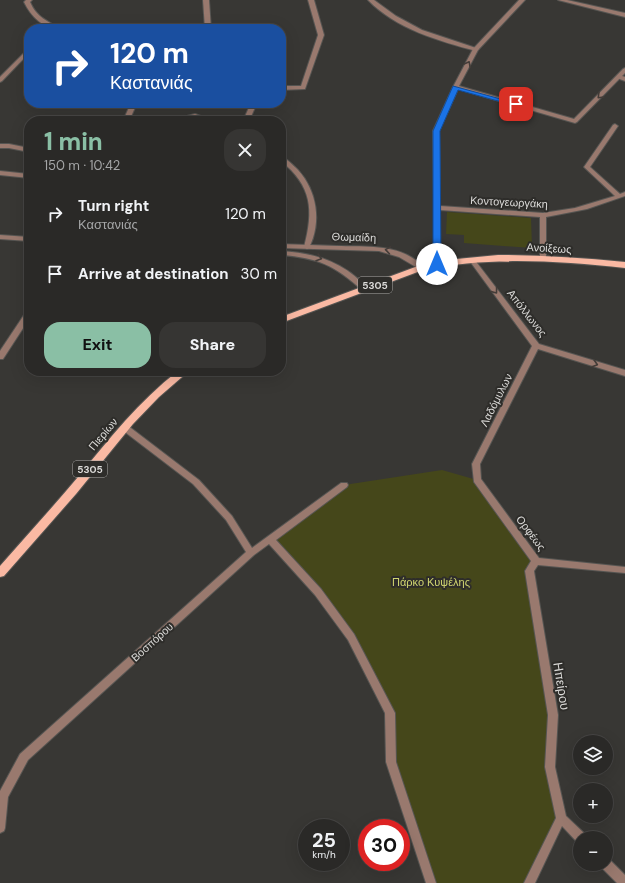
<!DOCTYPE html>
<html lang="en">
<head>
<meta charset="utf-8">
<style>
  body { margin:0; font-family:"DM Sans",sans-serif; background:#363533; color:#f1f3f6; height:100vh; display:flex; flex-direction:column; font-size:15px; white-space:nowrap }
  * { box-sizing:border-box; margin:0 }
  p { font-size:13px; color:#a5a6a7 }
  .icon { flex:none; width:22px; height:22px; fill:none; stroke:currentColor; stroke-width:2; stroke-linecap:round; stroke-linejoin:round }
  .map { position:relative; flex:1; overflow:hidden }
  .details { position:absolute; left:24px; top:116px; width:262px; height:260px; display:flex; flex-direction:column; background:#2a2927; border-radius:16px; box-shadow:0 4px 16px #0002,0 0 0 1px #464544 }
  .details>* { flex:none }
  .top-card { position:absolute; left:24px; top:24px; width:262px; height:84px; border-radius:16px; box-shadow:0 4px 16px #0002,0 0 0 1px #464544; background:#1a4fa0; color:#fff; overflow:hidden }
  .tools { position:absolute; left:573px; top:735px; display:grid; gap:8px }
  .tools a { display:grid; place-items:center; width:40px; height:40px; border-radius:50%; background:#2a2927; box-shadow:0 4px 16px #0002,0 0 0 1px #464544; font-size:20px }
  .speed { position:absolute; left:298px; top:819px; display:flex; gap:8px; font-size:20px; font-weight:700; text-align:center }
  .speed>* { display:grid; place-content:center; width:52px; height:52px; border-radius:50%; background:#2a2927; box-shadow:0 4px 16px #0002,0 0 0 1px #464544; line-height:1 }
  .speed small { font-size:10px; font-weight:400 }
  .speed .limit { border:6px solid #d22; background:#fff; color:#111 }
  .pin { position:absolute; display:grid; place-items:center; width:34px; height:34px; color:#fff; margin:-17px; border-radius:8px; box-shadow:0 2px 6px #0006 }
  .me { position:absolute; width:44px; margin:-22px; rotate:0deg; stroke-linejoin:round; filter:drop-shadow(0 0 3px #0008) }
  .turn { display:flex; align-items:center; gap:14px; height:84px; padding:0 20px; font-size:18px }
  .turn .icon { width:52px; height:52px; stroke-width:2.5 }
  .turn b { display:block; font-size:28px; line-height:34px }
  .round { display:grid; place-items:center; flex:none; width:42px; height:42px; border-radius:16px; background:#363533 }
  .overview { display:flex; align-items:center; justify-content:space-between; height:68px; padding:0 20px }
  h1 { font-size:24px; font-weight:800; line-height:30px; color:#8abfa5 }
  .action { display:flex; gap:8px; margin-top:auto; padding:8px 20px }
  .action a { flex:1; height:46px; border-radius:16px; background:#8abfa5; color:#111; font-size:16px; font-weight:800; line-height:46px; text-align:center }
  .action a+a { background:#363533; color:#f1f3f6 }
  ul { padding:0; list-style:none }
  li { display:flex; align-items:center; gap:12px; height:60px; padding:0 20px }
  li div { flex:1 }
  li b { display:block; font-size:15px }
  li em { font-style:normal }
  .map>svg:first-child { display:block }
  .green { fill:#45471a }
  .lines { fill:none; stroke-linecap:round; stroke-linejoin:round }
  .pedestrian-casing { stroke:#565552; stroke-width:2 }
  .minor-casing { stroke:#565552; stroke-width:2 }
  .tertiary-casing { stroke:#565552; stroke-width:2 }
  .primary-casing { stroke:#565552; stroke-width:2 }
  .pedestrian { fill:#99796e; fill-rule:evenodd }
  .minor { fill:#99796e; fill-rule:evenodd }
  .tertiary { fill:#99796e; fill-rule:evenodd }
  .primary { fill:#fab9a3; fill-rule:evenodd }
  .oneway { stroke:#433c38 }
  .route { fill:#1a73e8; stroke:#114b97 }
  .labels { text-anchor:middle; stroke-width:4; stroke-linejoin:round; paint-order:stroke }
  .shield { fill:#2e2d2a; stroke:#a8a7a4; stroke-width:1 }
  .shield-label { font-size:10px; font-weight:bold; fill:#dcdbd9 }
  .street-label { font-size:11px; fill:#dcdbd9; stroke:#2e2d2a }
  .park-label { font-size:11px; fill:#d1d670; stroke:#2e2d2a }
  .near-street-label { font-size:13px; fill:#dcdbd9; stroke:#2e2d2a }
</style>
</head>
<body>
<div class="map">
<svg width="625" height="883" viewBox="0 0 625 883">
  <rect width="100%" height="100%" fill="#383734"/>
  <g class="green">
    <polygon points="447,212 531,218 532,248 464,243 464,235 446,234"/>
    <polygon points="442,470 477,480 536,561 529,571 553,715 550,767 561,818 529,883 431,883 391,762 390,713 351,637 270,539 344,485"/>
  </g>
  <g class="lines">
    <defs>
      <g id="pedestrian">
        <path d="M 26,0 L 32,0 L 30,2 C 37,18 47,20 60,29 C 43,29 31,16 24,2 Z"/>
        <polygon points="203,0 209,0 211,29 205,29"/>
        <polygon points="308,0 314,0 324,35 305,89 281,90 281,86 301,86 318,35"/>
        <path d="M 368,0 L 374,0 L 396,16 L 422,30 L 479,49 L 476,51 C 439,41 396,29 368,0 Z"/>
        <polygon points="29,48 29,53 2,81 0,82 0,77"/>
        <polygon points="619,75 625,77 625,81 617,78 617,76"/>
        <polygon points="131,103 137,103 129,121 123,121"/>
        <polygon points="251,103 257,103 249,121 243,121"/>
        <path d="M 195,114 L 212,120 L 213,121 C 205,121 194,115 188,121 L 182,121 L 187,116 Z"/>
        <polygon points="0,144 9,144 29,148 29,152 9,148 0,148"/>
        <path d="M 281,156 C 287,159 293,165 298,170 C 317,191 322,222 309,248 L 307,249 L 304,247 C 314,210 312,186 281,161 Z"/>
        <polygon points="0,171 29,174 29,178 0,175"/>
      </g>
      <g id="minor">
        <polygon points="519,0 525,0 478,50 459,86 574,119 623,69 625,68 625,73 577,122 575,123 458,89 439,131 440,206 543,213 575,208 615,196 584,167 613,125 615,124 618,126 590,167 620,194 625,192 625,196 587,209 546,217 546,257 543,259 540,257 540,217 440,210 440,264 437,266 435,265 433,131 453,87 473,49"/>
        <polygon points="558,0 567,0 625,13 625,17"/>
        <polygon points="472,258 474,259 539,344 625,370 625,376 538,349 480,464 481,479 539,558 625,567 625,573 538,565 534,571 558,715 555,767 566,816 585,834 586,838 580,838 580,843 577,842 562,826 535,883 524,883 556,818 545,767 548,715 525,571 531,561 474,482 472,464 532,346 469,260"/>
        <polygon points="26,312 29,312 29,319 3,359 0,359 0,351"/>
        <polygon points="124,424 127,425 199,480 232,516 252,548 341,483 347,483 348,485 347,487 276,540 321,589 354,634 395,713 396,762 436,883 426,883 386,762 385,713 348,640 315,595 269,544 254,555 28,760 8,797 5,828 4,831 0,833 0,791 20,754 246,552 226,520 193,484 121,429 120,427"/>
        <polygon points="606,859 610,860 625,875 625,883 617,883 602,868 601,864 606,864"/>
      </g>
      <g id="tertiary">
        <polygon points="0,235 29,237 29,241 0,239"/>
        <path d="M 281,244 C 300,245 318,245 337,246 C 366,247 403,243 424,268 L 421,270 L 399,257 L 379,251 L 281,248 Z"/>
        <path d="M 281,251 C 315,253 345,262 368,289 L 365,291 L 363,291 C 334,265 319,258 281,255 Z"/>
      </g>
      <g id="primary">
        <path d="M 498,255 C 540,255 582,258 625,262 L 625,268 C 557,261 491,256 423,270 L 281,323 L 281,317 L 418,266 L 446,260 Z"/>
        <path d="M 178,371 L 189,371 L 159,397 L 133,424 L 76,494 L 4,576 L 0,577 L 0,566 C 26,536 53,507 78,477 C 109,439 139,401 178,371 Z"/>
      </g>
    </defs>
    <use href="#pedestrian" class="pedestrian-casing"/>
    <use href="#minor" class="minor-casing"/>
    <use href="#tertiary" class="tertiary-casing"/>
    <use href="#primary" class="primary-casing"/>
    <use href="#pedestrian" class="pedestrian"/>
    <use href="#minor" class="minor"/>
    <use href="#tertiary" class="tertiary"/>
    <use href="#primary" class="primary"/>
  </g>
  <defs><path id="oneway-chevron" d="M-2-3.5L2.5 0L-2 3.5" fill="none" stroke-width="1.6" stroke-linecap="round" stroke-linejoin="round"/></defs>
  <g class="oneway">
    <use href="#oneway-chevron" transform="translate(468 64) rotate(-62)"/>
    <use href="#oneway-chevron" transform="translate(600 96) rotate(135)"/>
    <use href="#oneway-chevron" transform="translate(388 250) rotate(-171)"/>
    <use href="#oneway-chevron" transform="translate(319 258) rotate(17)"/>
    <use href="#oneway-chevron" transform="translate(495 291) rotate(53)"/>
    <use href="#oneway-chevron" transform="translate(595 364) rotate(17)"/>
  </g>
  <polygon class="route" points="453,86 519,104 516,106 458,90 440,131 441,264 437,266 433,264 433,131"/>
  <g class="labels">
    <g class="shield">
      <rect x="358" y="277" width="34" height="16" rx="3"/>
      <rect x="73" y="461" width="34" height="16" rx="3"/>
    </g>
    <g class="shield-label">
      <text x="375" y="289">5305</text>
      <text x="90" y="473">5305</text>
    </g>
    <g class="street-label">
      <text transform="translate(509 202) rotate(3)" y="4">Κοντογεωργάκη</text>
      <text transform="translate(354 237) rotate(2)" y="4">Θωμαίδη</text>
      <text transform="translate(549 248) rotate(3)" y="4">Ανοίξεως</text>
      <text transform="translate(527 313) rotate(52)" y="4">Απόλλωνος</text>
      <text transform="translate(496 400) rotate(-63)" y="4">Λαδόμυλων</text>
      <text transform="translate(103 434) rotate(-50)" y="4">Πιερίων</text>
      <text transform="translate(531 533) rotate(53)" y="4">Ορφέως</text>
      <text transform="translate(152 642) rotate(-42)" y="4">Βοσπόρου</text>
    </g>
    <g class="park-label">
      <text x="431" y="586">Πάρκο Κυψέλης</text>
    </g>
    <g class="near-street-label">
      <text transform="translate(562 686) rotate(81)" y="5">Ηπείρου</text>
    </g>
  </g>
</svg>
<div class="tools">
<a><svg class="icon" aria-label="layers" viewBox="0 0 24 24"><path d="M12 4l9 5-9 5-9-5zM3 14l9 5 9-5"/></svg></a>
<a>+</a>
<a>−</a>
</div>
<div class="speed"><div>25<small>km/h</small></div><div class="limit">30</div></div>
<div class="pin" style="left:516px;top:104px;background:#d93025"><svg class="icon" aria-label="arrive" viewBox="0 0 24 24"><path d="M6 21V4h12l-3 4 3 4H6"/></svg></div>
<svg class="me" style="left:437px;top:264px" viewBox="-20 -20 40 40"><circle r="19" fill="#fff"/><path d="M0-13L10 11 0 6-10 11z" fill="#1a73e8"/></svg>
<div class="top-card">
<div class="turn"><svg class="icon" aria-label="right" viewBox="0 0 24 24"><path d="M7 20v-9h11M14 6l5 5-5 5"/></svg><div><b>120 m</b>Καστανιάς</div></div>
</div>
<section class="details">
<div class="overview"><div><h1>1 min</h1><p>150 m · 10:42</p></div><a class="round"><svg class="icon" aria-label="close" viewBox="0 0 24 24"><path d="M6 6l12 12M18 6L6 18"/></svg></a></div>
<ul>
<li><svg class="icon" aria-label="right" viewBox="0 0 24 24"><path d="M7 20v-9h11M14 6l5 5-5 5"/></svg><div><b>Turn right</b><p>Καστανιάς</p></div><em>120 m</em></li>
<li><svg class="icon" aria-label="arrive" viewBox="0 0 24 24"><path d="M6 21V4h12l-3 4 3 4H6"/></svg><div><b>Arrive at destination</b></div><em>30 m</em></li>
</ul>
<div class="action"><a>Exit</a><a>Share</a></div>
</section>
</div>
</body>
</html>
